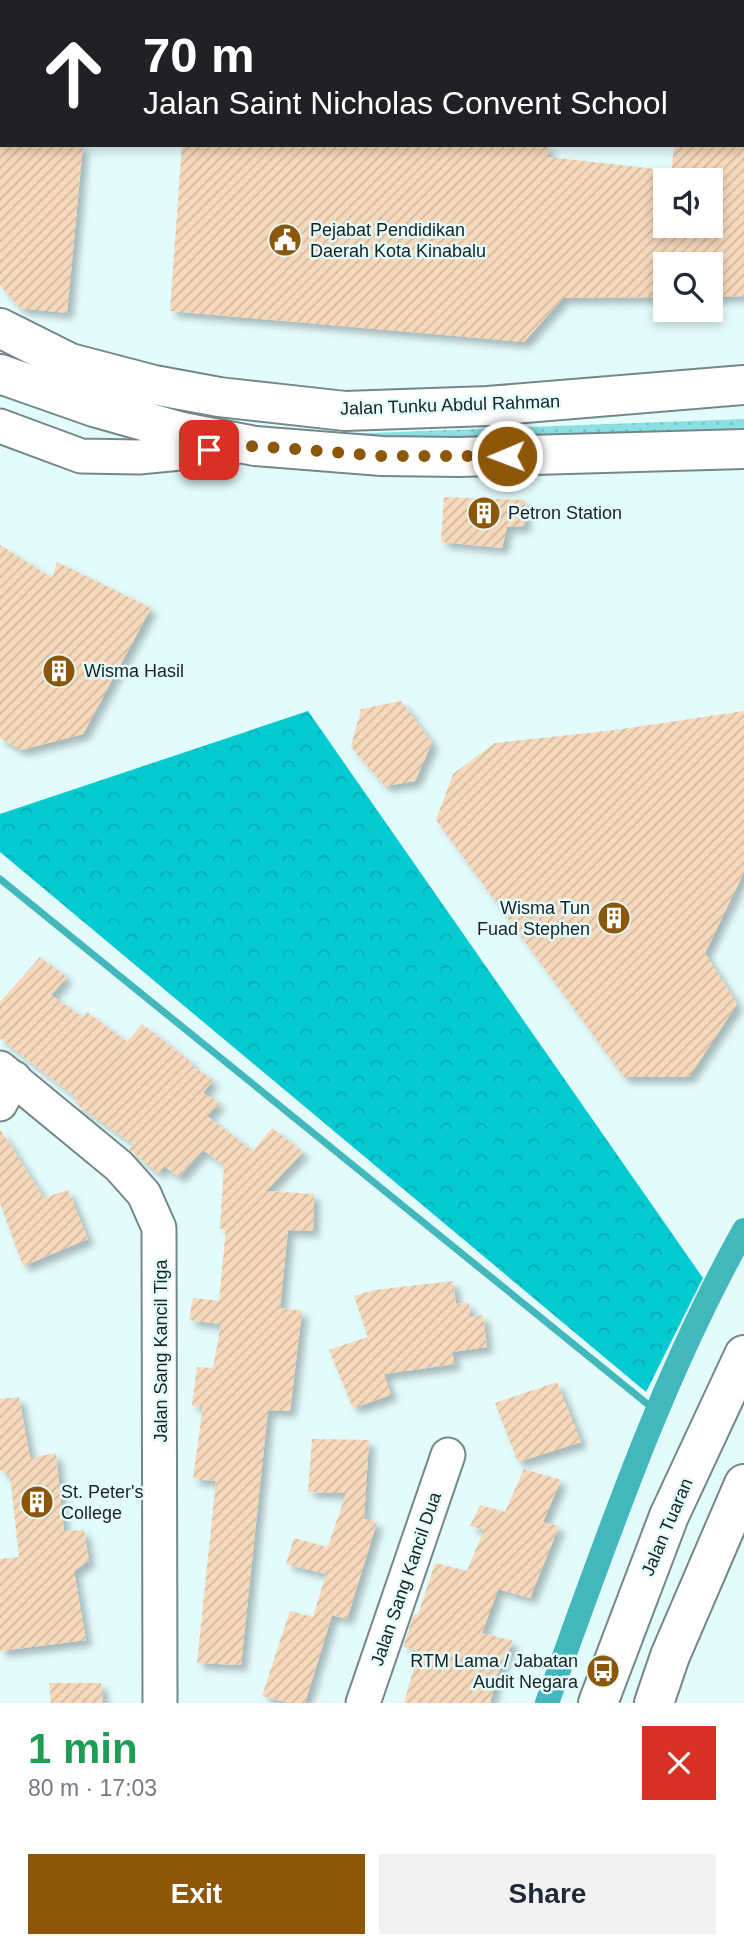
<!DOCTYPE html>
<html lang="en">
<head>
<meta charset="utf-8">
<style>
  body { margin:0; font-family:Helvetica,sans-serif; background:#f2f2f3; color:#1f2937; height:100vh; display:flex; flex-direction:column; font-size:26px; white-space:nowrap }
  * { box-sizing:border-box; margin:0 }
  p { font-size:23px; color:#747a83 }
  .icon { flex:none; width:38px; height:38px; fill:none; stroke:currentColor; stroke-width:2; stroke-linecap:round; stroke-linejoin:round }
  .map { position:relative; height:1703px; overflow:hidden }
  .details { display:flex; flex-direction:column; background:#fff; flex:1 }
  .details>* { flex:none }
  .banner { position:absolute; left:0px; top:0px; width:746px; height:147px; box-shadow:0 4px 10px #0003; background:#202124; color:#fff; overflow:hidden }
  .fabs { position:absolute; left:653px; top:168px; display:grid; gap:14px }
  .fabs a { display:grid; place-items:center; width:70px; height:70px; border-radius:0px; background:#fff; box-shadow:0 4px 10px #0003; font-size:35px }
  .pin { position:absolute; display:grid; place-items:center; width:60px; height:60px; color:#fff; margin:-30px; border-radius:14px; box-shadow:0 4px 10px #0006 }
  .me { position:absolute; width:77px; margin:-38px; rotate:269deg; stroke-linejoin:round; filter:drop-shadow(0 0 5px #0008) }
  .turn { display:flex; align-items:center; gap:24px; height:147px; padding:0 28px; font-size:32px }
  .turn .icon { width:91px; height:91px; stroke-width:2.5 }
  .turn b { display:block; font-size:49px; line-height:60px }
  .round { display:grid; place-items:center; flex:none; width:74px; height:74px; border-radius:0px; background:#f2f2f3 }
  .summary { display:flex; align-items:center; justify-content:space-between; height:119px; padding:0 28px }
  h1 { font-size:42px; font-weight:700; line-height:52px; color:#1e9e55 }
  .primary-button { display:flex; gap:14px; margin-top:auto; padding:14px 28px }
  .primary-button a { flex:1; height:80px; border-radius:0px; background:#8d5709; color:#fff; font-size:28px; font-weight:700; line-height:80px; text-align:center }
  .primary-button a+a { background:#f2f2f3; color:#1f2937 }
  .map>svg:first-child { display:block }
  .grass { fill:url(#grass-dots) }
  .forest { fill:url(#forest-crowns) }
  .lines { fill:none; stroke-linecap:round; stroke-linejoin:round }
  .stream { stroke:#42b8bd; stroke-width:7 }
  .canal { stroke:#42b8bd; stroke-width:24 }
  .building { fill:url(#building-hatch); filter:url(#shadow) }
  .minor-casing { stroke:#748889; stroke-width:37 }
  .major-casing { stroke:#748889; stroke-width:42 }
  .minor { stroke:#fff; stroke-width:33 }
  .major { stroke:#fff; stroke-width:38 }
  .route { stroke:#8d5709; stroke-width:12; stroke-dasharray:0 21.6 }
  .labels { text-anchor:middle; stroke-width:5; stroke-linejoin:round; paint-order:stroke }
  .poi-label { font-size:18px; fill:#192121; stroke:#e4fbfc; text-anchor:start }
  .street-label { font-size:18px; fill:#192121; stroke:#e4fbfc }
</style>
</head>
<body>
<div class="map">
<svg width="744" height="1703" viewBox="0 0 744 1703">
  <defs>
    <pattern id="grass-dots" width="8" height="8" patternUnits="userSpaceOnUse" patternTransform="scale(1.75)"><rect width="8" height="8" fill="#8be0e4"/><path d="M2 2h.1M6 6h.1" fill="none" stroke="#77c0c3" stroke-width="1.8" stroke-linecap="round"/></pattern>
    <pattern id="forest-crowns" width="20" height="18" patternUnits="userSpaceOnUse" patternTransform="scale(1.75)"><rect width="20" height="18" fill="#06cad2"/><path d="M2 6a3 3 0 1 1 6 0M12 15a3 3 0 1 1 6 0" fill="none" stroke="#06adb4"/></pattern>
    <pattern id="building-hatch" width="6" height="6" patternUnits="userSpaceOnUse" patternTransform="scale(1.75)"><rect width="6" height="6" fill="#f6d8ba"/><path d="M-1 1l2-2M0 6l6-6M5 7l2-2" fill="none" stroke="#d2b9a0"/></pattern>
    <filter id="shadow"><feDropShadow dx="6" dy="6" stdDeviation="3.5" flood-color="#0004"/></filter>
  </defs>
  <rect width="100%" height="100%" fill="#e4fbfc"/>
  <polygon class="grass" points="744,419 744,431 415,444 344,434"/>
  <polygon class="forest" points="308,711 703,1278 646,1392 0,852 0,814"/>
  <g class="lines">
    <polyline class="stream" points="0,879 656,1411"/>
    <path class="canal" d="M 547,1703 C 606,1542 660,1380 744,1230"/>
  </g>
  <g class="building">
    <polygon points="0,145 83,145 67,313 20,308 0,285"/>
    <polygon points="182,145 548,145 548,157 665,170 665,226 710,226 710,180 671,180 674,145 744,145 744,296 710,297 710,264 665,264 665,297 563,298 524,342 170,311"/>
    <polygon points="444,497 525,500 525,526 507,527 502,548 441,542"/>
    <polygon points="0,545 52,578 57,562 151,608 83,734 21,750 0,738"/>
    <polygon points="401,701 432,743 415,781 385,786 351,747 361,709"/>
    <polygon points="744,711 744,872 705,953 737,1004 689,1077 624,1077 436,820 453,774 495,743 616,730"/>
    <polygon points="40,957 67,977 51,995 83,1017 87,1012 127,1042 142,1024 192,1063 191,1065 213,1080 203,1093 220,1103 207,1116 253,1151 272,1128 303,1152 266,1191 314,1194 313,1231 288,1230 280,1308 302,1311 290,1411 268,1410 241,1665 197,1663 216,1481 193,1479 203,1406 192,1406 197,1367 213,1368 221,1324 189,1320 193,1298 219,1301 226,1229 220,1229 224,1165 203,1150 179,1177 164,1166 158,1173 129,1149 133,1144 75,1103 78,1099 0,1038 0,1002"/>
    <polygon points="0,1129 44,1198 68,1190 88,1239 23,1266 0,1203"/>
    <polygon points="453,1281 456,1304 469,1303 470,1317 483,1315 487,1347 452,1352 455,1364 384,1374 391,1395 353,1408 329,1350 368,1337 354,1296 375,1290"/>
    <polygon points="557,1382 581,1442 518,1462 495,1403"/>
    <polygon points="19,1397 30,1458 56,1453 64,1531 84,1530 89,1561 74,1571 86,1640 0,1651 0,1559 19,1557 10,1475 0,1470 0,1399"/>
    <polygon points="312,1439 369,1440 364,1519 377,1522 347,1619 332,1615 305,1703 290,1703 262,1696 290,1611 313,1617 326,1574 286,1564 294,1538 328,1547 346,1493 308,1492"/>
    <polygon points="524,1469 561,1480 543,1522 559,1526 530,1598 498,1589 482,1633 513,1641 498,1673 490,1703 404,1703 419,1651 403,1647 414,1614 418,1615 435,1563 467,1571 484,1530 470,1526 480,1505 505,1512"/>
    <polygon points="49,1683 101,1683 103,1703 51,1703"/>
  </g>
  <g class="lines">
    <defs>
      <g id="minor">
        <polyline points="661,0 666,2"/>
        <polyline points="0,426 81,456 139,457 232,448"/>
        <polyline points="0,1068 119,1166 144,1194 159,1228 160,1703"/>
        <polyline points="0,1104 14,1078"/>
        <polyline points="363,1703 448,1455"/>
      </g>
      <g id="major">
        <polyline points="0,328 70,363 154,385 219,397 345,411 488,406 744,385"/>
        <polyline points="0,374 94,407 182,432 255,446 382,456 459,457 744,449"/>
        <polyline points="598,1703 669,1516 744,1355"/>
        <polyline points="654,1703 670,1656 744,1484"/>
      </g>
    </defs>
    <use href="#minor" class="minor-casing"/>
    <use href="#major" class="major-casing"/>
    <use href="#minor" class="minor"/>
    <use href="#major" class="major"/>
  </g>
  <g class="lines">
    <polyline class="route" points="209,450 256,446 382,456 507,456"/>
  </g>
  <defs>
    <symbol id="civic-disc" viewBox="-11 -11 22 22"><circle r="9.5" fill="#8d5709" stroke="#e4fbfc"/><path d="M-.6-6.5H3V-4.5H.6V-3L4-1V1h2V6H-6V1h2V-1L-.6-3ZM-1.2 2.5V6h2.4V2.5Z" fill="#fff"/></symbol>
    <symbol id="building-disc" viewBox="-11 -11 22 22"><circle r="9.5" fill="#8d5709" stroke="#e4fbfc"/><path d="M-4-6H4V6H1V3H-1V6H-4ZM-2.5-4.3h1.7v1.8h-1.7ZM.8-4.3h1.7v1.8H.8ZM-2.5-1h1.7V.8h-1.7ZM.8-1h1.7V.8H.8Z" fill="#fff"/></symbol>
    <symbol id="bus-disc" viewBox="-11 -11 22 22"><circle r="9.5" fill="#8d5709" stroke="#e4fbfc"/><path d="M-5-6H5V4H4V6H2V4H-2V6H-4V4H-5ZM-3.5-4V0h7V-4ZM-3.5 1.2v1.5H-2V1.2ZM2 1.2v1.5H3.5V1.2Z" fill="#fff"/></symbol>
  </defs>
  <g fill-rule="evenodd">
    <use href="#civic-disc" x="266" y="221" width="38" height="38"/>
    <use href="#building-disc" x="465" y="494" width="38" height="38"/>
    <use href="#building-disc" x="40" y="652" width="38" height="38"/>
    <use href="#building-disc" x="595" y="899" width="38" height="38"/>
    <use href="#building-disc" x="18" y="1483" width="38" height="38"/>
    <use href="#bus-disc" x="584" y="1652" width="38" height="38"/>
  </g>
  <g class="labels">
    <g class="poi-label">
      <text x="310" y="236">Pejabat Pendidikan<tspan x="310" dy="21">Daerah Kota Kinabalu</tspan></text>
      <text x="508" y="519">Petron Station</text>
      <text x="84" y="677">Wisma Hasil</text>
      <text x="590" y="914" text-anchor="end">Wisma Tun<tspan x="590" dy="21">Fuad Stephen</tspan></text>
      <text x="61" y="1498">St. Peter's<tspan x="61" dy="21">College</tspan></text>
      <text x="578" y="1667" text-anchor="end">RTM Lama / Jabatan<tspan x="578" dy="21">Audit Negara</tspan></text>
    </g>
    <g class="street-label">
      <text transform="translate(450 405) rotate(-2)" y="6">Jalan Tunku Abdul Rahman</text>
      <text transform="translate(161 1351) rotate(-90)" y="6">Jalan Sang Kancil Tiga</text>
      <text transform="translate(667 1527) rotate(-67)" y="6">Jalan Tuaran</text>
      <text transform="translate(406 1579) rotate(-71)" y="6">Jalan Sang Kancil Dua</text>
    </g>
  </g>
</svg>
<div class="fabs">
<a><svg class="icon" aria-label="sound" viewBox="0 0 24 24"><path d="M4 9h4l5-4v14l-5-4H4zM17 9q2 3 0 6"/></svg></a>
<a><svg class="icon" aria-label="search" viewBox="0 0 24 24"><circle cx="10" cy="10" r="6"/><path d="M15 15l6 6"/></svg></a>
</div>
<div class="pin" style="left:209px;top:450px;background:#d93025"><svg class="icon" aria-label="arrive" viewBox="0 0 24 24"><path d="M6 21V4h12l-3 4 3 4H6"/></svg></div>
<svg class="me" style="left:507px;top:456px" viewBox="-20 -20 40 40"><circle r="17" fill="#8d5709" stroke="#fff" stroke-width="3"/><path d="M0-11L8 9 0 5-8 9z" fill="#fff"/></svg>
<div class="banner">
<div class="turn"><svg class="icon" aria-label="ahead" viewBox="0 0 24 24"><path d="M12 20V5M6 11l6-6 6 6"/></svg><div><b>70 m</b>Jalan Saint Nicholas Convent School</div></div>
</div>
</div>
<section class="details">
<div class="summary"><div><h1>1 min</h1><p>80 m · 17:03</p></div><a class="round" style="background:#d93025;color:#fff"><svg class="icon" aria-label="close" viewBox="0 0 24 24"><path d="M6 6l12 12M18 6L6 18"/></svg></a></div>
<div class="primary-button"><a>Exit</a><a>Share</a></div>
</section>
</body>
</html>
